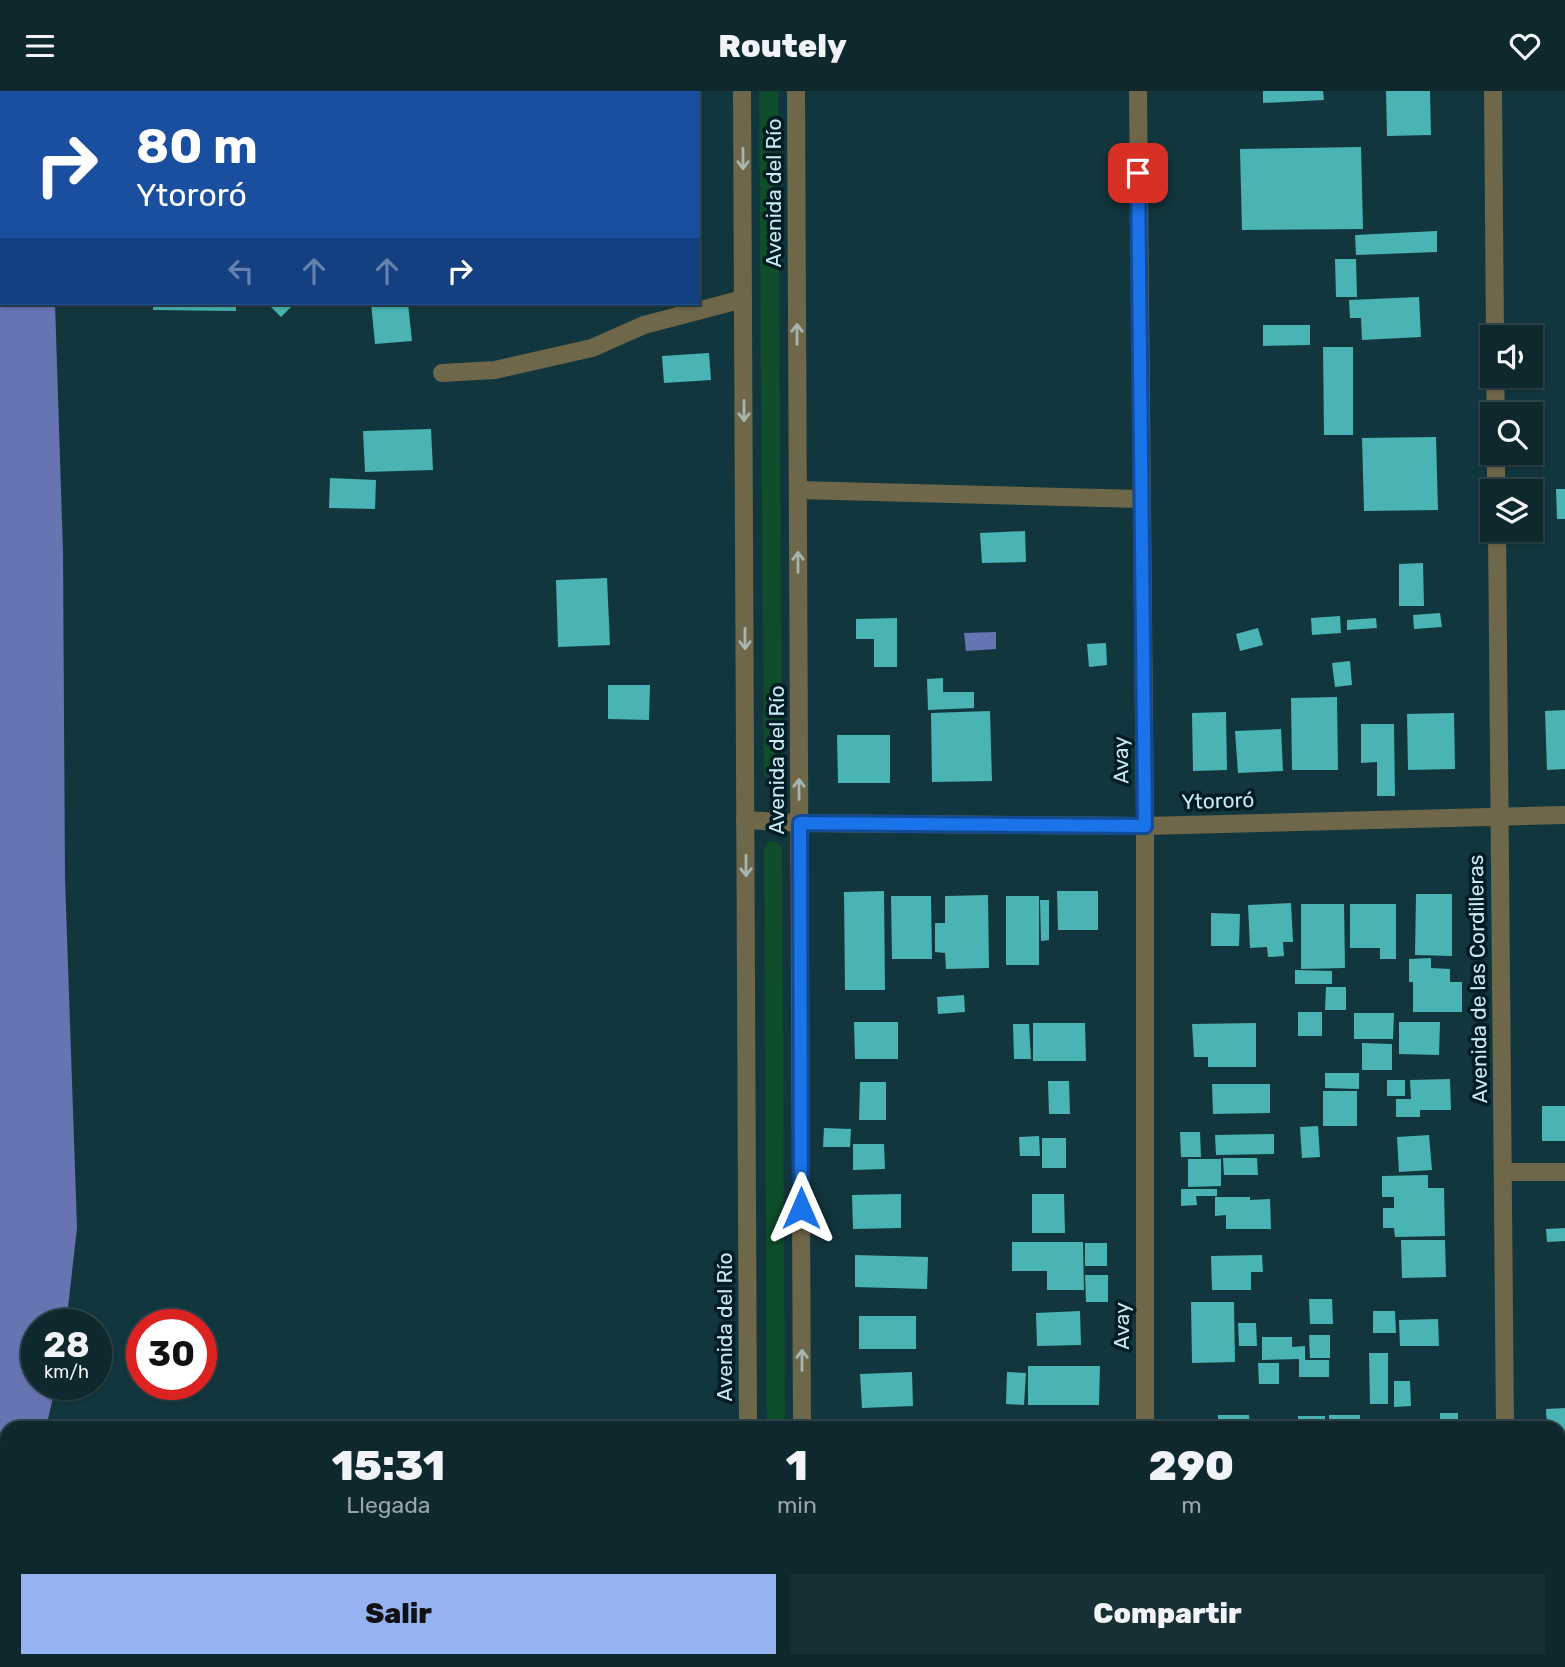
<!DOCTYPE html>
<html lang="es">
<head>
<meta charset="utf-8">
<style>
  body { margin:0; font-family:Rubik,sans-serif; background:#173036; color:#f1f3f6; height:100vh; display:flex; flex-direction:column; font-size:26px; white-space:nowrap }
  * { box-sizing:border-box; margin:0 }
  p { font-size:23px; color:#9ba6aa }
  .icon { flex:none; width:38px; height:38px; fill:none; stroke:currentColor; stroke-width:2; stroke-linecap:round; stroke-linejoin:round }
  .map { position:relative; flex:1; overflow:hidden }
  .drawer { position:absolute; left:0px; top:1330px; width:1566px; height:247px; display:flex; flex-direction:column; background:#0e282e; border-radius:21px 21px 0 0; box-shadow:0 2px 5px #0004,0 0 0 2px #2e444a }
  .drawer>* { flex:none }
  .hud { position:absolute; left:0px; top:0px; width:700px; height:214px; box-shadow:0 2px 5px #0004,0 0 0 2px #2e444a; background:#1a4fa0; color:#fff; overflow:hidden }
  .controls { position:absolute; left:1480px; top:234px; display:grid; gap:14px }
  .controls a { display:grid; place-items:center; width:63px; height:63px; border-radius:0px; background:#0e282e; box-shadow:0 2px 5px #0004,0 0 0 2px #2e444a; font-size:35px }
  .speed { position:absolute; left:21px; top:1218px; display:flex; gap:14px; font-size:35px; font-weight:700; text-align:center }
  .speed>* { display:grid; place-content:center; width:91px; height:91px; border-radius:50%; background:#0e282e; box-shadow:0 2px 5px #0004,0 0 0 2px #2e444a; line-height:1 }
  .speed small { font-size:18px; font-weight:400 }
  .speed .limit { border:10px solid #d22; background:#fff; color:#111 }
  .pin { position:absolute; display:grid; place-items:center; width:60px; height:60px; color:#fff; margin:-30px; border-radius:14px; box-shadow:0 4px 10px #0006 }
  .me { position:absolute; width:77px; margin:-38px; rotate:0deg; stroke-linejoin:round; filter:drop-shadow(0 0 5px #0008) }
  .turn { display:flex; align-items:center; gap:24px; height:147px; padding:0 21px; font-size:32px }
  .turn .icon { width:91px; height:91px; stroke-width:2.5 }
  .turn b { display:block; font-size:49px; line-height:60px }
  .lanes { display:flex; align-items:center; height:66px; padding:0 21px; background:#0003; justify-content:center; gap:35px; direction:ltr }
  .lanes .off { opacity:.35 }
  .eta { display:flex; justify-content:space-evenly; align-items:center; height:119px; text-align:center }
  .eta b { font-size:42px; font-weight:800; line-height:49px }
  .cta { display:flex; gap:14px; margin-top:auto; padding:14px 21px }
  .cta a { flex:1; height:80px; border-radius:0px; background:#95b2f1; color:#111; font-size:28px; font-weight:800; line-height:80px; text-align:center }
  .cta a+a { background:#173036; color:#f1f3f6 }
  header { display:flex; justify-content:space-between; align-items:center; height:91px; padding:0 21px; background:#0e282e; font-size:32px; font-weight:800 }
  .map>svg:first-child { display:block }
  .green { fill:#0e4e2b }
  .water { fill:#6774b2 }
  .building { fill:#49b4b3 }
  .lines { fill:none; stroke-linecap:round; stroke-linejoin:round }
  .minor { stroke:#6f674a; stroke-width:18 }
  .oneway { stroke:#a6b6af }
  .route-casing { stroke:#114b97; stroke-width:18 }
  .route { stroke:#1a73e8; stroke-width:12 }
  .labels { text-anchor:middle; stroke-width:7; stroke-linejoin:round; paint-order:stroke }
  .street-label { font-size:21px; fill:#caeaf2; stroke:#011c22 }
</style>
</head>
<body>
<header><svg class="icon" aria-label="menu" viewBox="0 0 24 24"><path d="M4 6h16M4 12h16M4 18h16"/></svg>Routely<svg class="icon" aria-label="heart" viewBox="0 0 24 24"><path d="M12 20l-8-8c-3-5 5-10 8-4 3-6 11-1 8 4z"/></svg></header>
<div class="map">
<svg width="1565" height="1576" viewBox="0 0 1565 1576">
  <rect width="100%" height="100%" fill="#12363d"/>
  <g class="green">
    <polygon points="759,0 778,0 782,683 775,690 769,690 764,683"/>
    <polygon points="768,751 776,751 782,757 785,1337 767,1337 764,758"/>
  </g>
  <g class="water">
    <polygon points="0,0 51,2 2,2 2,212 55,212 63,461 65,787 77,1137 66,1234 37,1234 37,1293 56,1293 46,1337 7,1337 7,1570 43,1570 48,1576 0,1576"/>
    <polygon points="996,541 996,558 966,560 964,542"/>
  </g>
  <g class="building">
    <polygon points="1263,0 1323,0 1324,9 1263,12"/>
    <polygon points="1386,0 1430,0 1431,44 1387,45"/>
    <polygon points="1361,56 1363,138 1242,139 1240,58"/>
    <polygon points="1437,140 1437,161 1356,164 1355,144"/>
    <polygon points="1335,168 1356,168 1357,206 1336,206"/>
    <polygon points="1419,206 1421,246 1362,249 1361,227 1350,227 1349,209"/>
    <polygon points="153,212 236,212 236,220 153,219"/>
    <polygon points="267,212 295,212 281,226"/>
    <polygon points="371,212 408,212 412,250 375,253"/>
    <polygon points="1263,234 1310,234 1310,254 1263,255"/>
    <polygon points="1323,256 1353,256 1353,344 1324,344"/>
    <polygon points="709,262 711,289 664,292 662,265"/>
    <polygon points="431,338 433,379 365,381 363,340"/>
    <polygon points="1436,346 1438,419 1364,420 1362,347"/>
    <polygon points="330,387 376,389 375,418 329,417"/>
    <polygon points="1556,398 1565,398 1565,428 1557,428"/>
    <polygon points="1025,440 1026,471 982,472 980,442"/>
    <polygon points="1423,472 1424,515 1399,515 1399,473"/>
    <polygon points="607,487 610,554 558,556 556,489"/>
    <polygon points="1440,522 1442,536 1414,538 1413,524"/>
    <polygon points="1340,525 1341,542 1312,544 1311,527"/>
    <polygon points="897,527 897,576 874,576 874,548 856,548 856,528"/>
    <polygon points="1376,527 1377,537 1347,539 1347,529"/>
    <polygon points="1258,537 1263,554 1240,560 1236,543"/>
    <polygon points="1106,552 1107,574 1089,576 1087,553"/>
    <polygon points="1350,570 1352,594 1335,596 1332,572"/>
    <polygon points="943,587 943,601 974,601 974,617 928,619 927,588"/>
    <polygon points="608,594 650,594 649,629 608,628"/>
    <polygon points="1337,606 1338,679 1292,679 1291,607"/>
    <polygon points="1565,619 1565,678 1547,679 1545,620"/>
    <polygon points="990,620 992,690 932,691 931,622"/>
    <polygon points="1226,621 1227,679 1193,680 1192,622"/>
    <polygon points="1454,622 1455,678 1408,679 1407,623"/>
    <polygon points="1361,633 1394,633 1395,705 1377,705 1377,671 1361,672"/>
    <polygon points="1281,638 1283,680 1238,682 1235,640"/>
    <polygon points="837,644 890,644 890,692 838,692"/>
    <polygon points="884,800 885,899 845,899 844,801"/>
    <polygon points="1057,800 1098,800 1098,839 1058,839"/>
    <polygon points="1416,803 1452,803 1452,865 1415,864"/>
    <polygon points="988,804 989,877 946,878 945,862 935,861 935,832 945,832 945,805"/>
    <polygon points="891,805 931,805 932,868 892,868"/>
    <rect x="1006" y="805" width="33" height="69"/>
    <polygon points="1040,809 1049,809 1049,849 1041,850"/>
    <polygon points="1291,812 1293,851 1283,851 1284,865 1268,866 1267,856 1250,857 1248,814"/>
    <polygon points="1301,813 1344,813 1345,877 1301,878"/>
    <polygon points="1350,813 1396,813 1396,868 1380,868 1380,857 1350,857"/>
    <polygon points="1211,822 1240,823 1239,855 1211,855"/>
    <polygon points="1431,867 1431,877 1450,878 1450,891 1462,891 1462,921 1413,921 1413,891 1409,891 1409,868"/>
    <polygon points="1295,879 1332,880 1332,893 1295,893"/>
    <polygon points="1326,896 1346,896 1346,919 1325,919"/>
    <polygon points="964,904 965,921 938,923 937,906"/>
    <rect x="1298" y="921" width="24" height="24"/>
    <polygon points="1354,922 1394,922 1393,948 1354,948"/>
    <polygon points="854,931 898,931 898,968 855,968"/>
    <polygon points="1399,931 1440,931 1439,964 1399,963"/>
    <polygon points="1033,932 1085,932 1086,970 1033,970"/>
    <polygon points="1256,932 1256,976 1208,976 1208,966 1194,966 1192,933"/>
    <polygon points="1013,933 1029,933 1031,968 1014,968"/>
    <polygon points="1362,952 1392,953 1392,979 1362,979"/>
    <polygon points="1325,982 1359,982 1359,998 1325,997"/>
    <polygon points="1450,988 1451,1019 1420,1019 1420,1026 1396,1026 1396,1008 1411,1008 1410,989"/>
    <rect x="1387" y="989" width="18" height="16"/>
    <polygon points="1048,990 1069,990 1070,1023 1049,1023"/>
    <polygon points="860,991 886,991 886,1029 859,1029"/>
    <polygon points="1212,993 1270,993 1270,1022 1213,1023"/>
    <rect x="1323" y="1000" width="34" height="35"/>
    <rect x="1542" y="1015" width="23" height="35"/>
    <polygon points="1318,1035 1320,1066 1302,1067 1300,1036"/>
    <polygon points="824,1037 851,1038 850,1056 823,1056"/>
    <polygon points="1180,1041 1200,1041 1201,1066 1181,1066"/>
    <polygon points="1274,1043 1274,1063 1216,1064 1215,1044"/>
    <polygon points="1429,1044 1432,1079 1399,1081 1397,1046"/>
    <polygon points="1039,1045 1040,1065 1020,1065 1019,1046"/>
    <rect x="1042" y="1047" width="24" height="30"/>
    <polygon points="853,1053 884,1053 885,1078 853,1079"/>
    <polygon points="1223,1067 1257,1067 1258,1084 1224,1084"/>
    <polygon points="1188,1068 1221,1068 1221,1095 1188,1096"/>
    <polygon points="1428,1084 1428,1097 1444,1097 1445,1145 1395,1146 1394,1137 1383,1137 1383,1117 1394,1117 1394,1106 1382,1106 1382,1085"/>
    <polygon points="1181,1098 1217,1098 1217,1105 1196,1105 1197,1114 1181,1115"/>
    <polygon points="901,1103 901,1137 853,1138 852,1104"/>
    <polygon points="1032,1103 1064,1103 1065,1142 1032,1142"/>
    <polygon points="1215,1106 1250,1106 1250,1109 1270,1108 1271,1138 1226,1138 1226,1124 1215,1125"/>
    <polygon points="1565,1137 1565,1150 1547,1151 1546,1138"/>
    <polygon points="1401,1149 1445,1149 1446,1186 1402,1187"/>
    <polygon points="1012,1151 1083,1151 1084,1199 1047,1199 1047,1180 1012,1180"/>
    <rect x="1085" y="1152" width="22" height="23"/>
    <polygon points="855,1164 928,1166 927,1198 855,1196"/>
    <polygon points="1262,1164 1263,1181 1251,1181 1251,1199 1212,1199 1211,1165"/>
    <polygon points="1085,1184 1108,1184 1108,1211 1086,1211"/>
    <polygon points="1309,1208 1332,1208 1333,1233 1310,1233"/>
    <polygon points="1191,1211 1234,1211 1235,1271 1192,1272"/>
    <polygon points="1080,1220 1081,1254 1037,1255 1036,1222"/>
    <polygon points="1373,1220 1395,1220 1396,1242 1373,1242"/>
    <rect x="859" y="1225" width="57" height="33"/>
    <polygon points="1438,1228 1439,1255 1400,1255 1399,1229"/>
    <polygon points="1238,1232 1256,1232 1257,1255 1239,1255"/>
    <polygon points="1309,1244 1330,1244 1330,1267 1310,1267"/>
    <polygon points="1262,1246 1292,1246 1292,1256 1305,1255 1305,1269 1329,1269 1329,1286 1299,1286 1299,1268 1262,1269"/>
    <polygon points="1369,1262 1388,1262 1388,1313 1370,1313"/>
    <polygon points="1258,1272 1279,1272 1279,1293 1259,1293"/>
    <polygon points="1028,1275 1100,1275 1099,1314 1028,1314"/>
    <polygon points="912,1281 913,1315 862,1317 860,1283"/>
    <polygon points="1007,1281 1026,1282 1024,1314 1006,1313"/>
    <polygon points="1394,1290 1410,1290 1411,1315 1394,1316"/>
    <polygon points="1565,1317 1565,1376 1559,1376 1559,1337 1547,1337 1546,1318"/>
    <rect x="1440" y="1322" width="18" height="14"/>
    <polygon points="1218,1324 1249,1324 1250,1337 1218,1337"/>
    <rect x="1329" y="1324" width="31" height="13"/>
    <rect x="1298" y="1325" width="27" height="12"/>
    <rect x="1398" y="1330" width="40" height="7"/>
    <polygon points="857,1570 918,1571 918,1576 857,1576"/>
    <rect x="1040" y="1570" width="43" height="6"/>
    <rect x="1221" y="1570" width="23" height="6"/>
    <rect x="1393" y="1570" width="45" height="6"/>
    <rect x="1357" y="1572" width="31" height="4"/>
  </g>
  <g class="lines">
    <g class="minor">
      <polyline points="742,0 748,1337"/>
      <polyline points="796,0 802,1337"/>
      <polyline points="1138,0 1145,735 1145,1337"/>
      <polyline points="1493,0 1495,247"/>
      <polyline points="442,282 495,279 592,257 644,234 743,208"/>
      <polyline points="1495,285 1496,324"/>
      <polyline points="1496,362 1496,401"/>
      <polyline points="798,399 1141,408"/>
      <polyline points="1497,439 1505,1337"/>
      <polyline points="745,729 800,732 1145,735 1565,724"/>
      <polyline points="1504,1081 1565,1081"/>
      <polyline points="1559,1453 1565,1453"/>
      <polyline points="749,1570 749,1576"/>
      <polyline points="803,1570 804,1576"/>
      <polyline points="1145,1570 1145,1576"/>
      <polyline points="1505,1570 1506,1576"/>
    </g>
  </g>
  <defs><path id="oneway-shaft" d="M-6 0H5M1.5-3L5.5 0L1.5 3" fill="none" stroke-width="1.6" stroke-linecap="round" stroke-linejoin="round" transform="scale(1.75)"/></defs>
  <g class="oneway">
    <use href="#oneway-shaft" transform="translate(743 68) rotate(90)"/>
    <use href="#oneway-shaft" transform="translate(797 243) rotate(-90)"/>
    <use href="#oneway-shaft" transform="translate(744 320) rotate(90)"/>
    <use href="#oneway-shaft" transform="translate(798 471) rotate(-90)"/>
    <use href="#oneway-shaft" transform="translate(745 548) rotate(90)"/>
    <use href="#oneway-shaft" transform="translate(799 698) rotate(-90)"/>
    <use href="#oneway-shaft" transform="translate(746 775) rotate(90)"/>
    <use href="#oneway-shaft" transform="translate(802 1269) rotate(-90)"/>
  </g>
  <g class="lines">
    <defs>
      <polyline id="route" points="801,1117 800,732 1145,735 1138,82"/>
    </defs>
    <use href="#route" class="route-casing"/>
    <use href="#route" class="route"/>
  </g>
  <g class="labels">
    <g class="street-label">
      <text transform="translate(774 102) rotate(-90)" y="7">Avenida del Río</text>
      <text transform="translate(777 669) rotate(-90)" y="7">Avenida del Río</text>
      <text transform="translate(1121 669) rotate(-91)" y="7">Avay</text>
      <text transform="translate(1218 710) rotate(-2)" y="7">Ytororó</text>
      <text transform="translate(1478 888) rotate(-91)" y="7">Avenida de las Cordilleras</text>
      <text transform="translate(1122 1235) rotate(-90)" y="7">Avay</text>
      <text transform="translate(725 1236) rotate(-90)" y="7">Avenida del Río</text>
    </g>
  </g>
</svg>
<div class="controls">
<a><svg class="icon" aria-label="sound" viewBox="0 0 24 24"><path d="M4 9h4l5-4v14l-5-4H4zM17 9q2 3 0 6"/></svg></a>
<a><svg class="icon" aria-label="search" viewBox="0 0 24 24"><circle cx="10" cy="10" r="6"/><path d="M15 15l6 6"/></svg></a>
<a><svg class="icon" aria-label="layers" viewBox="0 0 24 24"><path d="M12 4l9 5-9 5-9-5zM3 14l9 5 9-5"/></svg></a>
</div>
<div class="speed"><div>28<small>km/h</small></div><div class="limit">30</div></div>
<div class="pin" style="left:1138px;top:82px;background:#d93025"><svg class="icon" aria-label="arrive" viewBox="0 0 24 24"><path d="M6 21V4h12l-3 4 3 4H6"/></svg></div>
<svg class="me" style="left:801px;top:1117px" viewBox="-20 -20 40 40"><path d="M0-17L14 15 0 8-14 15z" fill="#1a73e8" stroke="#fff" stroke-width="4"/></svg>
<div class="hud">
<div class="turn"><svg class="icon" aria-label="right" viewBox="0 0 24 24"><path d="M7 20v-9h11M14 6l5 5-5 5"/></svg><div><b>80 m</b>Ytororó</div></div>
<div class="lanes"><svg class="icon off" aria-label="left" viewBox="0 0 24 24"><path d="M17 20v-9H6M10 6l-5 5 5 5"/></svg><svg class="icon off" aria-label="ahead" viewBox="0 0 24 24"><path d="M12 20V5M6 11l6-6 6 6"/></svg><svg class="icon off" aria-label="ahead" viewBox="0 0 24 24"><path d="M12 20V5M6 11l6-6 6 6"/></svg><svg class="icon" aria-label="right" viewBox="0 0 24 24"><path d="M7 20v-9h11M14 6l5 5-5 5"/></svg></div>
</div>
<section class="drawer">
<div class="eta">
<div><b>15:31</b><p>Llegada</p></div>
<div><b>1</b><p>min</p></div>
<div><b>290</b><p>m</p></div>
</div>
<div class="cta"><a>Salir</a><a>Compartir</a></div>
</section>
</div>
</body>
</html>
